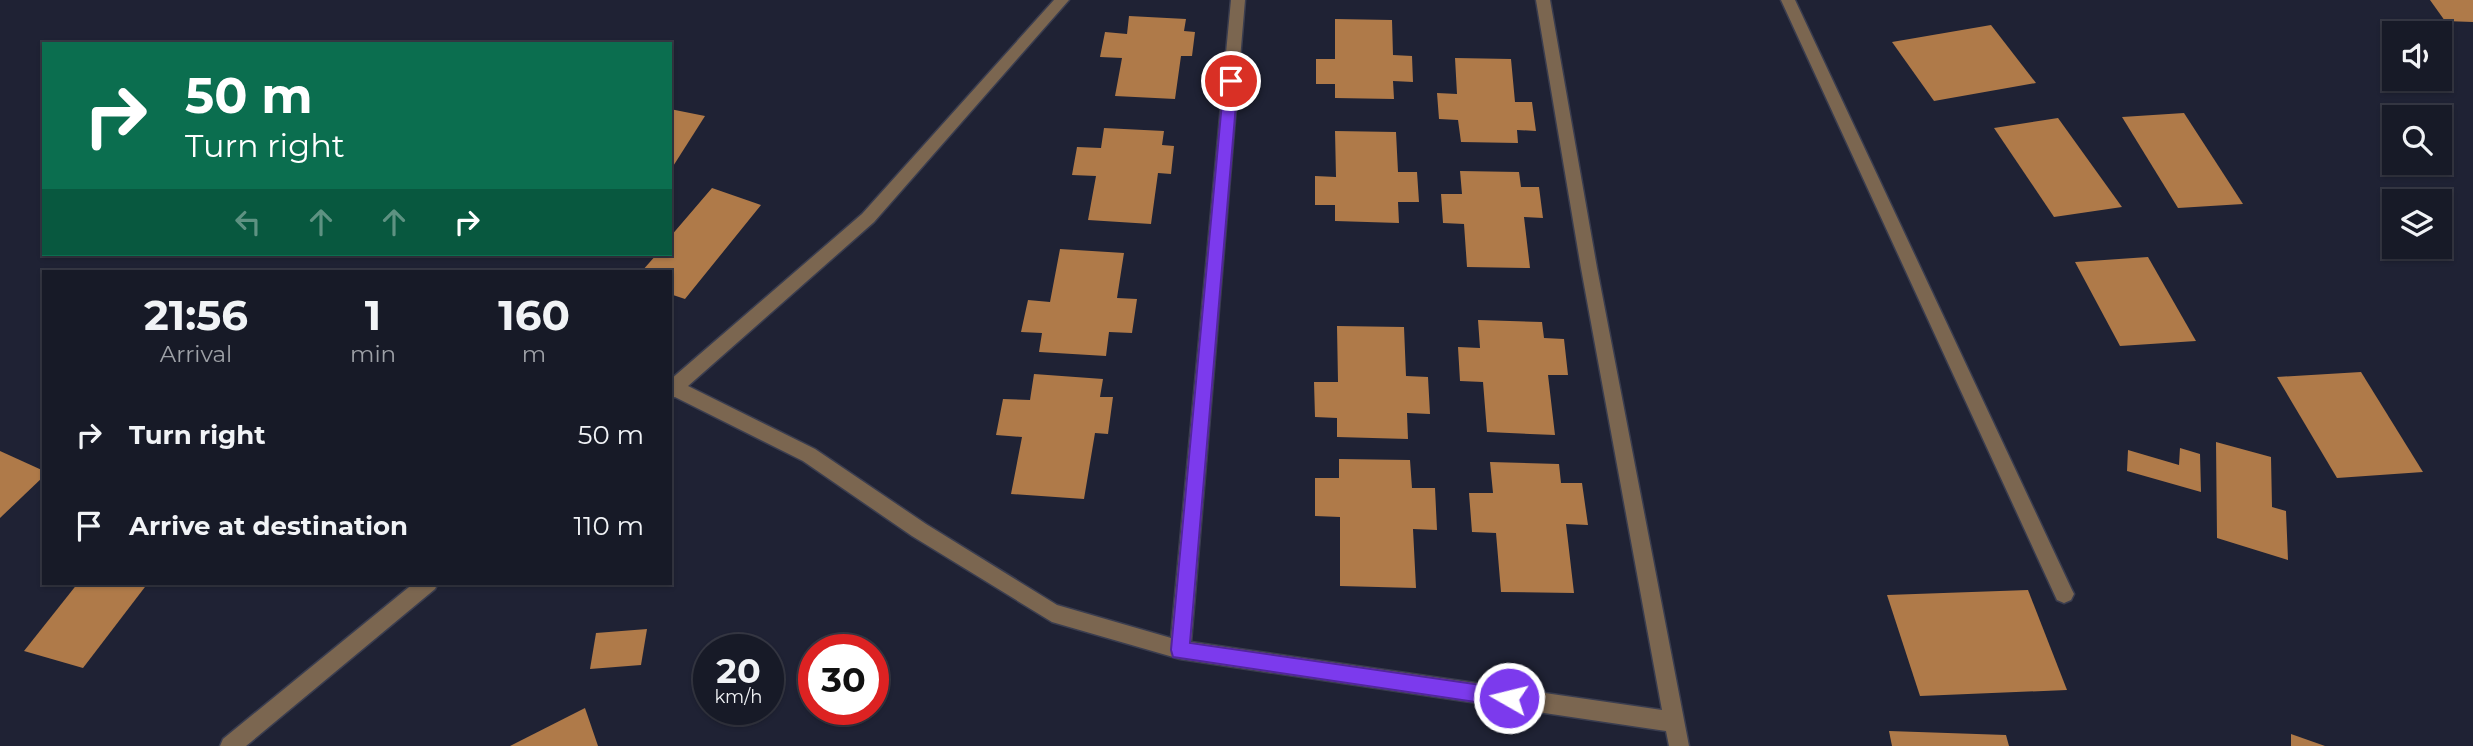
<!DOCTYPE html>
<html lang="en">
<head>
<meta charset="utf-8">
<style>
  body { margin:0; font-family:Montserrat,sans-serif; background:#242733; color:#f1f3f6; height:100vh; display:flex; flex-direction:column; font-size:26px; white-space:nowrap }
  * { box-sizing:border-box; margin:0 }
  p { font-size:23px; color:#9ea1a7 }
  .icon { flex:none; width:38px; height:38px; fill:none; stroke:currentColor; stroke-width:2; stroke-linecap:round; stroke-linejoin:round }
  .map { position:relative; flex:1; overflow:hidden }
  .panel { position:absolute; left:42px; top:270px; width:630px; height:315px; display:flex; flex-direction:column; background:#171a27; border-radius:0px; box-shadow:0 2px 5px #0004,0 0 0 2px #363844 }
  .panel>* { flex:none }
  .top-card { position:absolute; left:42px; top:42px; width:630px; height:214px; border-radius:0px; box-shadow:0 2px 5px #0004,0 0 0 2px #363844; background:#0b6e4f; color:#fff; overflow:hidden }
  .fabs { position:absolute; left:2382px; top:21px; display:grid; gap:14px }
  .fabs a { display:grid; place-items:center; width:70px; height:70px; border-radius:0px; background:#171a27; box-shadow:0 2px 5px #0004,0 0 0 2px #363844; font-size:35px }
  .speed { position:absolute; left:693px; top:634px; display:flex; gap:14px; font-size:35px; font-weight:700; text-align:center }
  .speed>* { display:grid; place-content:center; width:91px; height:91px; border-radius:50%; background:#171a27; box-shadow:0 2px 5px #0004,0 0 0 2px #363844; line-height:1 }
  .speed small { font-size:18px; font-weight:400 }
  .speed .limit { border:10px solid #d22; background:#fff; color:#111 }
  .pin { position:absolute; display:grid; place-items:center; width:60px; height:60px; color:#fff; margin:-30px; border:4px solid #fff; border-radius:50%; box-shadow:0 2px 7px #0007 }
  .me { position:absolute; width:77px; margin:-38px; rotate:278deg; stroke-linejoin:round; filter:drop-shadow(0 0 5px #0008) }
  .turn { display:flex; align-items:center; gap:24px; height:147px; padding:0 28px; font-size:32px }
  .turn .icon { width:91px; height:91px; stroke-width:2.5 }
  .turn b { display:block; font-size:49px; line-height:60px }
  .lanes { display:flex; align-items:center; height:66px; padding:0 28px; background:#0003; justify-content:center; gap:35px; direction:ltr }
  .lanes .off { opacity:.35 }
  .eta { display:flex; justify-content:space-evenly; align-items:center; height:119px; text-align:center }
  .eta b { font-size:42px; font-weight:700; line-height:49px }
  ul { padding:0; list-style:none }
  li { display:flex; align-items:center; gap:21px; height:91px; padding:0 28px }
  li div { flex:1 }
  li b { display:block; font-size:26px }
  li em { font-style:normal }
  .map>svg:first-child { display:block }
  .building { fill:#af7a49 }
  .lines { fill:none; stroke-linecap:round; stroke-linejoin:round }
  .minor-casing { stroke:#3a3d4f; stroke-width:3 }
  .minor { fill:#7b6650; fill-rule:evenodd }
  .route { fill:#7c3aed; stroke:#51269a; stroke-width:2 }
</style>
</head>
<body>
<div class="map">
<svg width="2473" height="746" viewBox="0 0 2473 746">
  <rect width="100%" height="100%" fill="#1f2234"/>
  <g class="building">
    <polygon points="2430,0 2473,0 2473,22 2445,21"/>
    <polygon points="1129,16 1186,19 1184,31 1195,32 1192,56 1181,56 1175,99 1115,96 1122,58 1100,57 1105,32 1127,34"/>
    <polygon points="1335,19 1392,20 1393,55 1412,56 1413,82 1393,81 1394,99 1335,98 1335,84 1316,84 1316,59 1335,59"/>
    <polygon points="1991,25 2036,83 1934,101 1892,42"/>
    <polygon points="1455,58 1511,59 1515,102 1532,102 1536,131 1517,130 1518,143 1461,142 1458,120 1439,119 1437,93 1457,94"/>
    <polygon points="670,109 705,116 670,171"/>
    <polygon points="2184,113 2243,204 2178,208 2122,117"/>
    <polygon points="2058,118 2122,207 2054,217 1994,128"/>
    <polygon points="1104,128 1164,131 1162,145 1174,146 1171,174 1158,173 1151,224 1088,220 1096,176 1072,175 1077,147 1101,148"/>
    <polygon points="1335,131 1396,132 1398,172 1417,172 1419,202 1398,202 1399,223 1335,221 1335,205 1315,205 1315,176 1336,177"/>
    <polygon points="1460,171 1519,172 1521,187 1539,187 1543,218 1524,217 1530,268 1467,267 1464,224 1443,223 1441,194 1462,194"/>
    <polygon points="712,188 761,205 685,299 670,294 670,271 642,271 657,254 670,254 670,237"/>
    <polygon points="1060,249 1124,253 1117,298 1137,299 1132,333 1109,332 1106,356 1039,352 1042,333 1021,332 1028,300 1050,302"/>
    <polygon points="2148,257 2196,341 2120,346 2075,262"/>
    <polygon points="1478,320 1542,322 1544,338 1564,339 1568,375 1548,375 1555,435 1487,432 1483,382 1460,381 1458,347 1480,348"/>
    <polygon points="1337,326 1404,327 1406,376 1428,377 1430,414 1407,413 1408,439 1337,437 1337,418 1315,417 1314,382 1338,382"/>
    <polygon points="2361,372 2423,472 2337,478 2277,377"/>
    <polygon points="1034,374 1103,379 1100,397 1113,397 1108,434 1095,433 1084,499 1011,494 1022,437 996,435 1003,399 1030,400"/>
    <polygon points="2216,442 2271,457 2272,507 2286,511 2288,560 2217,538"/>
    <polygon points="2180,448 2200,454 2201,492 2127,471 2128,450 2179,465"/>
    <polygon points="0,451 44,471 44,476 0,518"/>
    <polygon points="1339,459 1410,460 1412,488 1435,488 1437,530 1413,529 1416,588 1340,586 1340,517 1315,516 1315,478 1339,478"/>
    <polygon points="1490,462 1559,464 1561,483 1582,483 1588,525 1566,524 1574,593 1501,592 1496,533 1472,532 1469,493 1493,493"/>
    <polygon points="78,583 148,583 83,668 24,651"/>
    <polygon points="2028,590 2067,690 1920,696 1887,595"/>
    <polygon points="647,629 641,665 590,669 596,633"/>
    <polygon points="585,708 598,746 510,746"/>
    <polygon points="1889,731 2006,735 2009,746 1892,746"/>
    <polygon points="2291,734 2325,746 2291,746"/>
  </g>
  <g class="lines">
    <defs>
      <g id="minor">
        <polygon points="1054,0 1069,0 874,222 688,386 815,449 926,524 1057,605 1171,638 1231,0 1245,0 1191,642 1662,710 1581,268 1536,0 1550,0 1597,268 1689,746 1669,746 1666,731 1180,659 1052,622 912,536 803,461 675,397 670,398 670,380 862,214"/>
        <polygon points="1781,0 1795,0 2071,588 2074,594 2071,600 2064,603 2057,600"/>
        <polygon points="414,583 438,583 435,589 246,746 220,746 223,739"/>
      </g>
    </defs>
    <use href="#minor" class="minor-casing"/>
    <use href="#minor" class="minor"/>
  </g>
  <polygon class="route" points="1231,77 1238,81 1190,643 1509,689 1516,692 1518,698 1516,704 1509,707 1173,657 1171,650 1224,81"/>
</svg>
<div class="fabs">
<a><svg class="icon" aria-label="sound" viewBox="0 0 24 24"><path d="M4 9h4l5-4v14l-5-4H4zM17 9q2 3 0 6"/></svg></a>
<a><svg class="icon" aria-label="search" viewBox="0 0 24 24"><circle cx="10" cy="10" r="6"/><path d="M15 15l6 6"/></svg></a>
<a><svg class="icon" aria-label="layers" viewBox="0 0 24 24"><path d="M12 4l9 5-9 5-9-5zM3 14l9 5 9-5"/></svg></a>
</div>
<div class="speed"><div>20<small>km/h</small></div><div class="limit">30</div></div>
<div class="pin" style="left:1231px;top:81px;background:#d93025"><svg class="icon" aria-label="arrive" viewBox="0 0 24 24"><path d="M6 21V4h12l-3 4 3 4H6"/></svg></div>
<svg class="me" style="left:1509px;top:698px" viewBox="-20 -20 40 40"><circle r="17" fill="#7c3aed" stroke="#fff" stroke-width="3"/><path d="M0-11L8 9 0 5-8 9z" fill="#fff"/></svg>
<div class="top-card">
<div class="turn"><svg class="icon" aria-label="right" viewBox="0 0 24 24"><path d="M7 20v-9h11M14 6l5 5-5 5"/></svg><div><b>50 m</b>Turn right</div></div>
<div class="lanes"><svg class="icon off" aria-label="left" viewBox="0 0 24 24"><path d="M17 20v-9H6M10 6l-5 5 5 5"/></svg><svg class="icon off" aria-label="ahead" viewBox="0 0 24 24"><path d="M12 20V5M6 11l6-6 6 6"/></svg><svg class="icon off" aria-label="ahead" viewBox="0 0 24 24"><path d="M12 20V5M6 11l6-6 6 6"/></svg><svg class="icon" aria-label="right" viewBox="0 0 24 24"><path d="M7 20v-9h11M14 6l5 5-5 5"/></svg></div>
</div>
<section class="panel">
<div class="eta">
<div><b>21:56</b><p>Arrival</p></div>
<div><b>1</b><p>min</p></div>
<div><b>160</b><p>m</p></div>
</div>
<ul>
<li><svg class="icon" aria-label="right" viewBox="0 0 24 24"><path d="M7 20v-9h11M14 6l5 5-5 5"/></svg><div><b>Turn right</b></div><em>50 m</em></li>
<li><svg class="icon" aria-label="arrive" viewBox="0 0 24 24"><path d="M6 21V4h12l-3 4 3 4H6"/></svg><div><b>Arrive at destination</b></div><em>110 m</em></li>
</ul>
</section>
</div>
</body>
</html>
